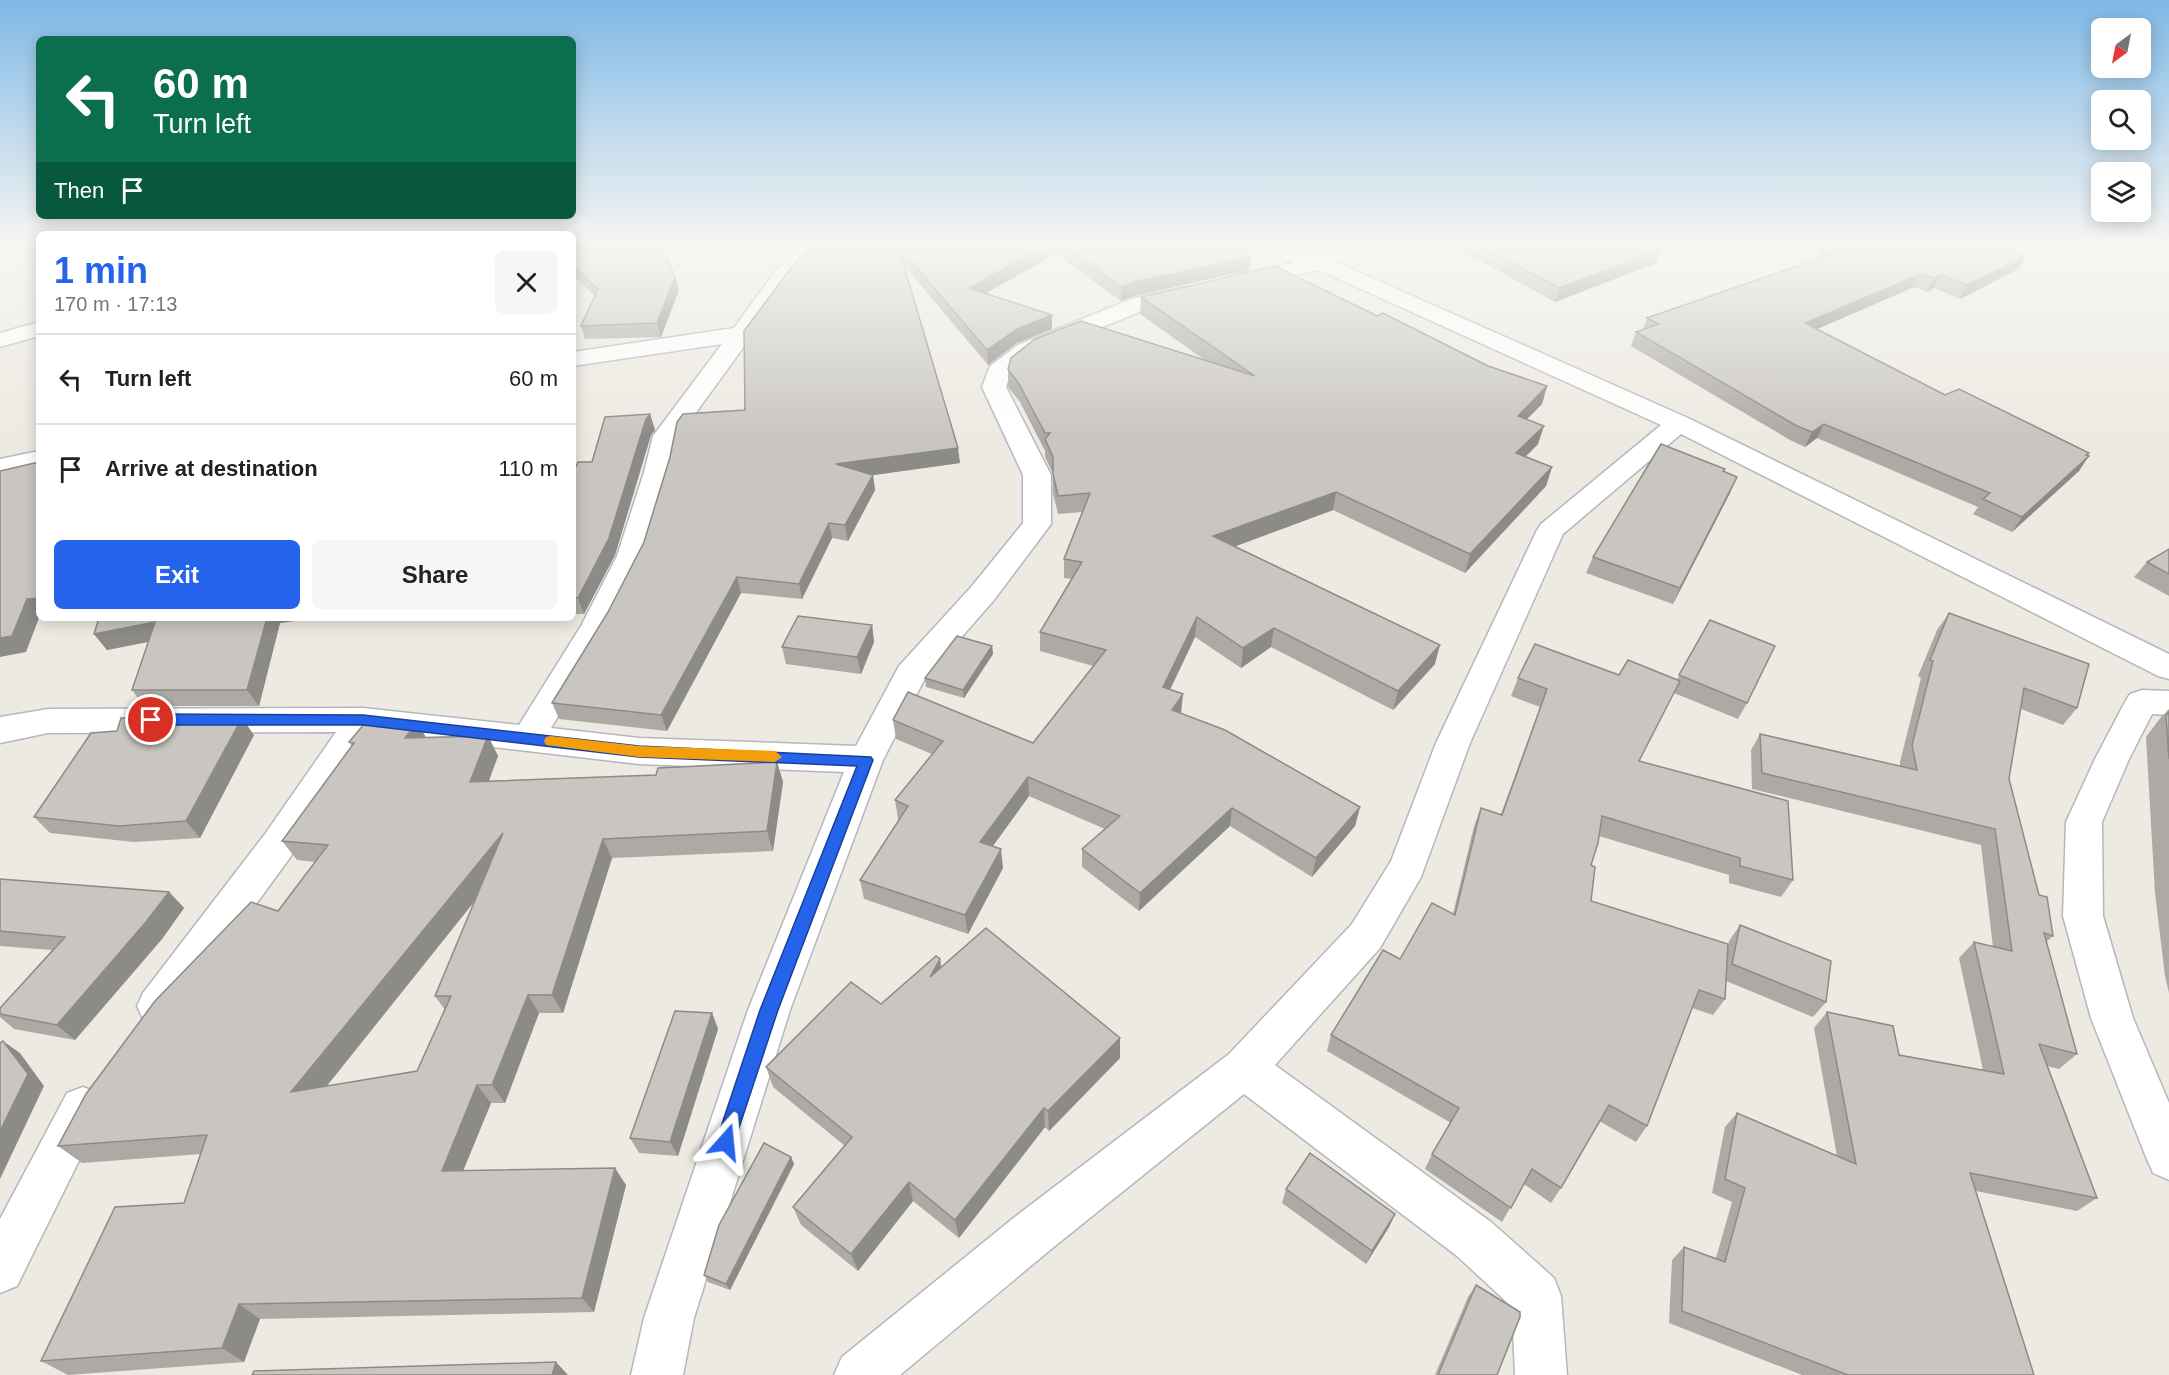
<!DOCTYPE html>
<html lang="en">
<head>
<meta charset="utf-8">
<style>
  body { margin:0; font-family:Helvetica,sans-serif; background:#f6f6f6; color:#222; height:100vh; display:flex; flex-direction:column; font-size:22px; white-space:nowrap }
  * { box-sizing:border-box; margin:0 }
  p { font-size:20px; color:#767676 }
  .icon { flex:none; width:33px; height:33px; fill:none; stroke:currentColor; stroke-width:2; stroke-linecap:round; stroke-linejoin:round }
  .map { position:relative; flex:1; overflow:hidden }
  .sheet { position:absolute; left:36px; top:231px; width:540px; height:390px; display:flex; flex-direction:column; background:#fff; border-radius:9px; box-shadow:0 3px 15px #0003 }
  .sheet>* { flex:none }
  .hud { position:absolute; left:36px; top:36px; width:540px; height:183px; border-radius:9px; box-shadow:0 3px 15px #0003; background:#0b6e4f; color:#fff; overflow:hidden }
  .needle { width:39px; rotate:212deg }
  .controls { position:absolute; left:2091px; top:18px; display:grid; gap:12px }
  .controls a { display:grid; place-items:center; width:60px; height:60px; border-radius:9px; background:#fff; box-shadow:0 3px 15px #0003; font-size:30px }
  .pin { position:absolute; display:grid; place-items:center; width:51px; height:51px; color:#fff; margin:-26px; border:3px solid #fff; border-radius:50%; box-shadow:0 2px 6px #0007 }
  .me { position:absolute; width:66px; margin:-33px; rotate:18deg; stroke-linejoin:round; filter:drop-shadow(0 0 4px #0008) }
  .turn { display:flex; align-items:center; gap:21px; height:126px; padding:0 18px; font-size:27px }
  .turn .icon { width:78px; height:78px; stroke-width:2.5 }
  .turn b { display:block; font-size:42px; line-height:51px }
  .then { display:flex; align-items:center; height:57px; padding:0 18px; background:#0003; gap:12px; font-size:22px }
  .round { display:grid; place-items:center; flex:none; width:63px; height:63px; border-radius:9px; background:#f6f6f6 }
  .overview { display:flex; align-items:center; justify-content:space-between; height:102px; padding:0 18px }
  h1 { font-size:36px; font-weight:700; line-height:45px; color:#2563eb }
  .button { display:flex; gap:12px; margin-top:auto; padding:12px 18px }
  .button a { flex:1; height:69px; border-radius:9px; background:#2563eb; color:#fff; font-size:24px; font-weight:700; line-height:69px; text-align:center }
  .button a+a { background:#f6f6f6; color:#222 }
  ul { padding:0; list-style:none }
  li { display:flex; align-items:center; gap:18px; height:90px; padding:0 18px; border-top:2px solid #e0e0e0 }
  li div { flex:1 }
  li b { display:block; font-size:22px }
  li em { font-style:normal }
  .map>svg:first-child { display:block }
  .lines { fill:none; stroke-linecap:round; stroke-linejoin:round }
  .minor-casing { stroke:#b5b6c0; stroke-width:3 }
  .minor { fill:#fff; fill-rule:evenodd }
  .wall { fill:#adaaa6; fill-rule:evenodd }
  .shaded-wall { fill:#8d8b87 }
  .building { fill:#c9c6c1; stroke:#8d8b87; stroke-width:1.5; fill-rule:evenodd }
  .route { fill:#2563eb; stroke:#184099; stroke-width:1.5 }
  .slow { fill:#f59e0b }
</style>
</head>
<body>
<div class="map">
<svg width="2169" height="1375" viewBox="0 0 2169 1375">
  <rect width="100%" height="100%" fill="#edeae2"/>
  <g class="lines">
    <defs>
      <g id="minor">
        <polygon points="805,243 827,243 790,283 679,436 672,472 647,556 612,627 551,728 639,738 856,746 899,666 972,586 1023,523 1023,475 982,387 990,366 1018,345 1134,298 1184,287 1192,289 1195,294 1192,299 1149,308 1034,355 1010,374 1006,387 1051,475 1051,524 994,600 924,680 883,760 790,1010 694,1318 683,1375 631,1375 644,1318 748,1010 844,772 639,764 372,733 291,856 173,1019 158,1025 143,1019 137,1006 143,993 265,834 336,732 48,733 0,743 0,717 48,709 363,708 519,725 581,626 617,556 644,472 653,436 722,344 573,366 573,352 734,328 774,273"/>
        <polygon points="1257,243 1285,243 1319,256 1345,243 1373,243 1370,247 1338,263 1688,418 2169,654 2169,679 2158,676 1681,434 1563,534 1470,743 1421,877 1380,948 1275,1065 1491,1222 1554,1278 1561,1296 1567,1375 1515,1375 1512,1307 1457,1256 1244,1094 1050,1250 900,1375 834,1375 842,1357 1016,1216 1229,1054 1352,924 1391,861 1436,743 1537,530 1541,524 1661,425 1319,270 1243,287 1235,285 1232,280 1235,275 1293,263 1260,247"/>
        <polygon points="39,322 39,336 0,347 0,333"/>
        <polygon points="39,451 39,467 0,475 0,459"/>
        <polygon points="2142,690 2169,691 2169,715 2152,714 2129,759 2102,822 2103,916 2133,1018 2169,1103 2169,1180 2153,1173 2146,1157 2091,1018 2063,916 2066,822 2095,759 2125,702 2130,694"/>
        <polygon points="83,1087 99,1093 105,1108 17,1286 0,1293 0,1219 67,1093"/>
      </g>
    </defs>
    <use href="#minor" class="minor-casing"/>
    <use href="#minor" class="minor"/>
  </g>
  <g class="wall">
    <polygon points="573,243 679,290 661,337 585,339 581,326 595,296 573,275"/>
    <polygon points="815,243 1233,243 1244,249 1243,253 1251,257 1249,270 1134,296 1121,301 1056,254 985,293 1052,315 1052,329 1017,343 988,365 903,264 960,463 872,475 875,490 848,541 832,538 802,599 741,593 667,731 559,719 552,703 745,410"/>
    <polygon points="1389,243 1436,243 1409,253"/>
    <polygon points="1443,243 1647,243 1656,263 1555,302 1479,260 1476,261"/>
    <polygon points="1821,249 2018,269 1960,299 1934,288 1927,292 1914,287 1817,329 1945,395 2088,456 2079,471 2012,532 1973,514 1978,507 1817,438 1805,447 1790,440 1631,346 1636,332 1643,330 1647,318 1816,260"/>
    <polygon points="1141,297 1377,316 1488,366 1547,386 1542,404 1527,419 1538,444 1525,457 1552,467 1546,486 1465,573 1333,510 1235,546 1435,664 1393,710 1271,647 1241,668 1195,637 1170,690 1181,714 1360,807 1355,826 1312,877 1230,826 1139,911 1082,867 1082,849 1105,829 1029,796 993,846 1003,868 968,934 864,899 860,880 899,820 898,819 895,800 932,754 896,739 893,720 1033,743 1093,666 1040,651 1040,632 1071,579 1064,578 1064,559 1082,512 1058,514 1053,493 1053,474 1045,457 1045,451 1020,402 1008,387 1008,369 1206,361 1140,314"/>
    <polygon points="650,414 655,430 651,435 615,555 584,614 573,614 573,473 592,462"/>
    <polygon points="1724,472 1730,493 1673,604 1586,573 1593,557"/>
    <polygon points="2169,549 2169,596 2134,577 2147,562"/>
    <polygon points="1949,613 2077,708 2063,725 2021,709 2009,779 2039,895 2053,936 2046,942 2077,1054 2059,1069 2047,1066 2097,1198 2077,1211 1976,1191 2034,1375 1802,1375 1669,1323 1672,1260 1684,1247 1716,1258 1732,1202 1712,1193 1725,1127 1737,1113 1837,1156 1814,1028 1827,1012 1899,1055 1983,1070 1959,958 1974,942 1993,947 1981,845 1752,789 1751,750 1760,734 1900,766 1900,762 1921,678 1918,676 1937,630"/>
    <polygon points="310,619 280,623 259,706 144,706 132,690 148,642 107,650 94,634"/>
    <polygon points="1710,620 1747,703 1738,719 1674,693 1639,761 1793,880 1781,897 1729,883 1729,875 1599,836 1591,865 1591,901 1728,949 1729,941 1740,925 1826,1002 1813,1017 1726,981 1725,999 1713,1015 1692,1008 1647,1126 1636,1142 1599,1121 1561,1188 1551,1203 1524,1184 1502,1222 1425,1169 1432,1154 1451,1123 1327,1051 1331,1035 1400,959 1453,914 1474,826 1481,808 1501,814 1540,707 1511,696 1518,678 1619,675 1677,680"/>
    <polygon points="872,625 874,642 861,674 786,664 782,647"/>
    <polygon points="992,646 993,654 964,698 926,687 925,678"/>
    <polygon points="2169,709 2169,993 2165,976 2155,893 2146,737 2161,717"/>
    <path d="M 417,722 L 426,737 L 488,736 L 498,756 L 489,781 L 656,775 L 777,762 L 783,782 L 773,851 L 612,858 L 563,1013 L 539,1013 L 505,1103 L 491,1103 L 463,1171 L 626,1185 L 594,1312 L 260,1319 L 244,1362 L 68,1375 L 41,1361 L 184,1203 L 201,1154 L 82,1163 L 58,1146 L 278,911 L 315,862 L 297,860 L 282,841 L 352,746 L 349,742 ZM 474,902 L 435,996 L 445,1010 L 417,1071 L 327,1086 Z"/>
    <polygon points="117,731 254,735 200,838 134,842 50,833 34,817"/>
    <polygon points="0,879 169,892 184,908 162,939 75,1040 14,1029 0,1017 0,1008 52,950 0,946"/>
    <polygon points="940,959 941,967 1120,1058 1049,1131 1045,1127 959,1238 913,1201 858,1271 801,1225 793,1207 845,1146 773,1087 766,1067 881,1004"/>
    <polygon points="712,1013 718,1029 678,1156 639,1153 630,1138"/>
    <polygon points="791,1157 794,1164 730,1290 708,1282 704,1275"/>
    <polygon points="1286,1189 1395,1214 1389,1227 1366,1264 1282,1203"/>
    <polygon points="1476,1285 1497,1375 1435,1375 1468,1297"/>
  </g>
  <g class="shaded-wall">
    <polygon points="1051,243 1056,243 1056,254 970,302 969,288"/>
    <polygon points="1411,243 1436,243 1409,253"/>
    <polygon points="1482,247 1479,260 1476,261 1479,248"/>
    <polygon points="1244,249 1243,258 1251,257 1249,270 1134,296 1121,301 1122,287 1134,282"/>
    <polygon points="1660,250 1656,263 1555,302 1559,288"/>
    <polygon points="2026,256 2018,269 1960,299 1967,285"/>
    <polygon points="1921,274 1914,287 1799,337 1805,323"/>
    <polygon points="1941,275 1934,288 1927,292 1934,278"/>
    <polygon points="675,277 679,290 661,337 657,323"/>
    <polygon points="1052,315 1052,329 1017,343 988,365 987,350 1017,329"/>
    <polygon points="1547,386 1542,404 1512,434 1518,416"/>
    <polygon points="650,414 655,430 651,435 615,555 584,614 578,598 646,419"/>
    <polygon points="1824,424 1817,438 1805,447 1812,432"/>
    <polygon points="1544,426 1538,444 1510,472 1516,453"/>
    <polygon points="958,448 960,463 839,480 836,464"/>
    <polygon points="2089,453 2084,461 2089,456 2079,471 2012,532 2022,517 2086,455"/>
    <polygon points="1552,467 1546,486 1465,573 1470,554"/>
    <polygon points="873,475 875,490 848,541 845,525"/>
    <polygon points="1737,477 1730,493 1673,604 1680,588"/>
    <polygon points="1336,492 1333,510 1212,555 1213,536"/>
    <polygon points="829,523 832,538 802,599 799,584"/>
    <polygon points="737,577 741,593 667,731 661,715"/>
    <polygon points="39,598 39,618 26,652 0,657 0,638 27,599"/>
    <polygon points="1197,617 1195,637 1162,706 1163,687"/>
    <polygon points="267,618 310,618 280,623 259,706 247,690"/>
    <polygon points="155,622 167,638 107,650 94,634"/>
    <polygon points="872,625 874,642 861,674 857,657"/>
    <polygon points="1274,628 1271,647 1241,668 1243,648"/>
    <polygon points="1440,645 1435,664 1393,710 1398,691"/>
    <polygon points="992,646 993,654 964,698 963,690"/>
    <polygon points="1183,694 1181,714 1172,710"/>
    <polygon points="242,718 254,735 200,838 186,821"/>
    <polygon points="417,722 428,742 405,738"/>
    <polygon points="488,736 498,756 481,801 470,782"/>
    <polygon points="777,762 783,782 773,851 767,831"/>
    <polygon points="1028,777 1029,796 982,861 980,842"/>
    <polygon points="1360,807 1355,826 1312,877 1316,858"/>
    <polygon points="1232,808 1230,826 1139,911 1140,893"/>
    <polygon points="503,833 513,853 308,1109 291,1092"/>
    <polygon points="603,839 612,858 563,1013 552,995"/>
    <polygon points="1001,849 1003,868 968,934 965,915"/>
    <polygon points="169,892 184,908 162,939 75,1040 57,1025"/>
    <polygon points="940,959 943,980 930,977"/>
    <polygon points="528,995 539,1013 505,1103 492,1085"/>
    <polygon points="712,1013 718,1029 678,1156 670,1142"/>
    <polygon points="1120,1038 1120,1058 1049,1131 1048,1111"/>
    <polygon points="3,1041 20,1053 44,1086 0,1179 0,1131"/>
    <polygon points="477,1085 491,1103 456,1188 442,1171"/>
    <polygon points="1044,1108 1045,1127 959,1238 955,1220"/>
    <polygon points="791,1157 794,1164 730,1290 726,1284"/>
    <polygon points="615,1168 626,1185 594,1312 582,1298"/>
    <polygon points="909,1182 913,1201 858,1271 851,1254"/>
    <polygon points="1395,1214 1389,1227 1366,1264 1372,1251"/>
    <polygon points="239,1304 260,1319 244,1362 222,1348"/>
    <polygon points="556,1362 568,1375 552,1375"/>
  </g>
  <g class="building">
    <polygon points="573,243 660,243 675,277 657,323 581,326 598,289 573,266"/>
    <polygon points="815,243 1051,243 969,288 1052,315 1017,329 987,350 898,246 958,448 836,464 873,475 845,525 829,523 799,584 737,577 661,715 552,703 608,612 644,542 670,457 677,422 683,414 745,410 744,331 791,268"/>
    <polygon points="1060,243 1233,243 1244,249 1239,251 1251,257 1134,282 1122,287"/>
    <polygon points="1470,243 1647,243 1660,250 1559,288 1482,247 1479,248"/>
    <polygon points="1829,243 1992,243 2026,256 1967,285 1941,275 1934,278 1921,274 1805,323 1945,395 1959,389 2089,453 2086,455 2089,456 2022,517 1983,499 1990,493 1824,424 1812,432 1797,426 1636,332 1659,324 1647,318 1832,254 1821,249"/>
    <polygon points="1275,266 1377,316 1383,313 1488,366 1547,386 1518,416 1544,426 1516,453 1552,467 1470,554 1336,492 1213,536 1440,645 1398,691 1274,628 1243,648 1197,617 1163,687 1183,694 1172,710 1225,730 1360,807 1316,858 1232,808 1140,893 1082,849 1120,816 1028,777 980,842 1001,849 965,915 860,880 908,806 895,800 943,741 893,720 908,692 1033,743 1106,650 1040,632 1082,562 1064,559 1090,493 1058,496 1053,474 1053,457 1045,439 1050,433 1045,433 1019,384 1008,369 1011,358 1035,339 1081,321 1255,376 1141,297"/>
    <polygon points="650,414 646,419 609,538 578,598 573,597 573,473 578,462 592,462 605,417"/>
    <polygon points="1661,444 1725,469 1723,471 1737,477 1680,588 1593,557"/>
    <polygon points="39,462 39,598 27,599 12,636 0,638 0,471"/>
    <polygon points="2169,549 2169,574 2147,562"/>
    <polygon points="1949,613 2089,664 2077,708 2024,688 2009,779 2039,895 2047,897 2053,936 2044,933 2077,1054 2039,1044 2097,1198 1970,1173 2034,1375 1848,1375 1682,1311 1684,1247 1725,1262 1745,1188 1725,1179 1737,1113 1856,1164 1827,1012 1893,1026 1899,1055 2004,1074 1974,942 2012,951 1995,829 1762,773 1760,734 1917,770 1912,745 1933,661 1930,660"/>
    <polygon points="798,616 872,625 857,657 782,647"/>
    <polygon points="99,618 267,618 247,690 132,690 155,622 94,634"/>
    <polygon points="1710,620 1775,646 1747,703 1679,675"/>
    <polygon points="957,636 992,646 963,690 925,678"/>
    <polygon points="1535,644 1619,675 1628,660 1680,681 1639,761 1788,801 1793,880 1740,866 1740,858 1602,816 1598,843 1591,865 1595,867 1591,901 1728,944 1725,999 1699,990 1647,1126 1609,1105 1561,1188 1532,1169 1511,1208 1432,1154 1459,1108 1331,1035 1383,950 1400,959 1432,903 1455,915 1481,808 1502,815 1547,689 1518,678"/>
    <polygon points="2169,712 2169,759 2166,716"/>
    <path d="M 370,717 L 417,722 L 405,738 L 488,736 L 470,782 L 656,775 L 658,768 L 777,762 L 767,831 L 603,839 L 552,995 L 528,995 L 492,1085 L 477,1085 L 442,1171 L 615,1168 L 582,1298 L 239,1304 L 222,1348 L 41,1361 L 115,1207 L 184,1203 L 207,1135 L 58,1146 L 86,1094 L 155,1001 L 251,902 L 278,911 L 328,845 L 282,841 L 354,743 L 349,742 ZM 503,833 L 435,996 L 451,996 L 417,1071 L 291,1092 Z"/>
    <polygon points="121,718 242,718 186,821 119,826 34,817 91,733 117,731"/>
    <polygon points="0,879 169,892 146,922 57,1025 0,1014 0,1008 65,937 0,931"/>
    <polygon points="1740,925 1831,961 1826,1002 1732,964"/>
    <polygon points="986,928 1120,1038 1048,1111 1044,1108 955,1220 909,1182 851,1254 793,1207 852,1137 766,1067 851,982 881,1004 936,956 940,959 930,977"/>
    <polygon points="675,1011 712,1013 670,1142 630,1138"/>
    <polygon points="3,1041 28,1074 0,1131 0,1043"/>
    <polygon points="764,1143 791,1157 726,1284 704,1275 719,1225"/>
    <polygon points="1310,1153 1395,1214 1372,1251 1286,1189"/>
    <polygon points="1476,1285 1520,1312 1520,1317 1497,1375 1438,1375"/>
    <polygon points="556,1362 552,1375 252,1375 254,1371"/>
  </g>
  <linearGradient id="sky" x2="0" y2="1"><stop stop-color="#7fb8e6"/><stop offset="0.56" stop-color="#f7f6f2"/><stop offset="1" stop-color="#f7f6f2" stop-opacity="0"/></linearGradient>
  <rect width="2169" height="436" fill="url(#sky)"/>
  <polygon class="route" points="151,714 363,715 639,746 871,757 873,760 778,1010 732,1149 726,1151 719,1149 716,1142 760,1010 857,766 639,757 363,725 151,725 144,720"/>
  <polygon class="slow" points="551,736 639,746 775,751 782,757 775,762 639,757 546,745 544,741 546,737"/>
</svg>
<div class="controls">
<a><svg class="needle" viewBox="-14 -14 28 28"><path d="M0-13l5 13h-10z" fill="#e53935"/><path d="M0 13l5-13h-10z" fill="#767676"/></svg></a>
<a><svg class="icon" aria-label="search" viewBox="0 0 24 24"><circle cx="10" cy="10" r="6"/><path d="M15 15l6 6"/></svg></a>
<a><svg class="icon" aria-label="layers" viewBox="0 0 24 24"><path d="M12 4l9 5-9 5-9-5zM3 14l9 5 9-5"/></svg></a>
</div>
<div class="pin" style="left:151px;top:720px;background:#d93025"><svg class="icon" aria-label="arrive" viewBox="0 0 24 24"><path d="M6 21V4h12l-3 4 3 4H6"/></svg></div>
<svg class="me" style="left:726px;top:1142px" viewBox="-20 -20 40 40"><path d="M0-17L14 15 0 8-14 15z" fill="#2563eb" stroke="#fff" stroke-width="4"/></svg>
<div class="hud">
<div class="turn"><svg class="icon" aria-label="left" viewBox="0 0 24 24"><path d="M17 20v-9H6M10 6l-5 5 5 5"/></svg><div><b>60 m</b>Turn left</div></div>
<div class="then">Then<svg class="icon" aria-label="arrive" viewBox="0 0 24 24"><path d="M6 21V4h12l-3 4 3 4H6"/></svg></div>
</div>
<section class="sheet">
<div class="overview"><div><h1>1 min</h1><p>170 m · 17:13</p></div><a class="round"><svg class="icon" aria-label="close" viewBox="0 0 24 24"><path d="M6 6l12 12M18 6L6 18"/></svg></a></div>
<ul>
<li><svg class="icon" aria-label="left" viewBox="0 0 24 24"><path d="M17 20v-9H6M10 6l-5 5 5 5"/></svg><div><b>Turn left</b></div><em>60 m</em></li>
<li><svg class="icon" aria-label="arrive" viewBox="0 0 24 24"><path d="M6 21V4h12l-3 4 3 4H6"/></svg><div><b>Arrive at destination</b></div><em>110 m</em></li>
</ul>
<div class="button"><a>Exit</a><a>Share</a></div>
</section>
</div>
</body>
</html>
